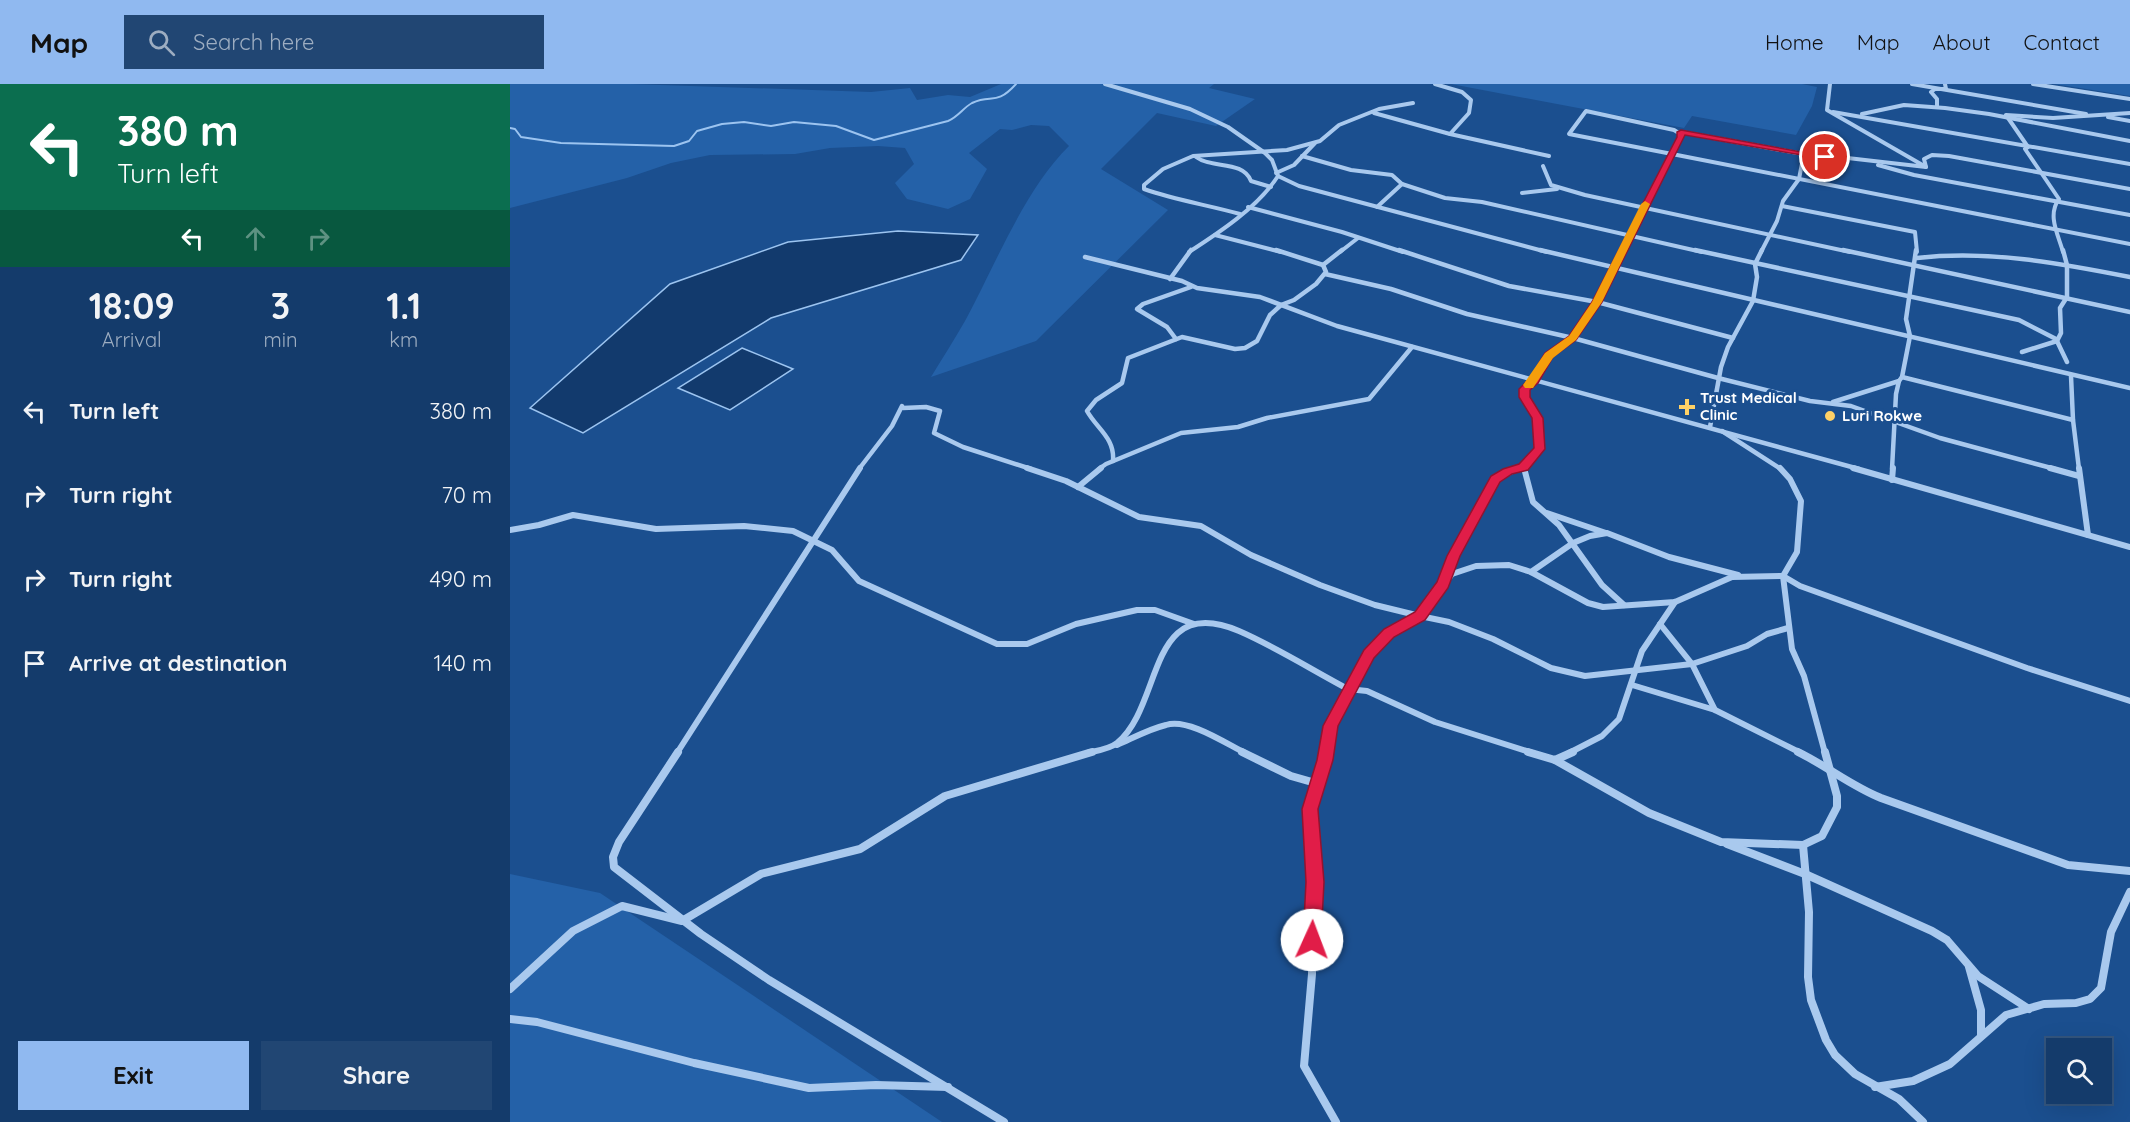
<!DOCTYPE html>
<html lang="en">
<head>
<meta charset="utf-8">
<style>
  body { margin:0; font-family:Quicksand,sans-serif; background:#214673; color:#f1f3f6; height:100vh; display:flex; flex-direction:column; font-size:22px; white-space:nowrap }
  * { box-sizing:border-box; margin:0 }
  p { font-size:20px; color:#9dadc1 }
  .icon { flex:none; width:33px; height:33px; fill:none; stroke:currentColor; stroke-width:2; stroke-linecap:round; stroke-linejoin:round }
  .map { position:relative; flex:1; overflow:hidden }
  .side { display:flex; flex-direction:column; background:#143b6b; width:510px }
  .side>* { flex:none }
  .guide { background:#0b6e4f; color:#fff; overflow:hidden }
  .tools { position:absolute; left:1536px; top:954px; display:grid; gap:12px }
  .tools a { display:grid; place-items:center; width:66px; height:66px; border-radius:0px; background:#143b6b; box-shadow:0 6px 24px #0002,0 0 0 2px #33557e; font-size:30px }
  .pin { position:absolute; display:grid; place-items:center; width:51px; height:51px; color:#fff; margin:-26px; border:3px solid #fff; border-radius:50%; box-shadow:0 2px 6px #0007 }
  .me { position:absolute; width:66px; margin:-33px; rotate:2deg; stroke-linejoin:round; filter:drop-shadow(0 0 4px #0008) }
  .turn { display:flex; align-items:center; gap:21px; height:126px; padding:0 18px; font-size:27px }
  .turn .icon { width:78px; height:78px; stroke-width:2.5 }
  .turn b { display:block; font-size:42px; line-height:51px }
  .lanes { display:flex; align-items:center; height:57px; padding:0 18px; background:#0003; justify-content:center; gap:30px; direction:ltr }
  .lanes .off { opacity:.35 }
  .eta { display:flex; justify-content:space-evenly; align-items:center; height:102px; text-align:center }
  .eta b { font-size:36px; font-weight:700; line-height:42px }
  .cta { display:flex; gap:12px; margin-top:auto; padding:12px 18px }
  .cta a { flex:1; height:69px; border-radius:0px; background:#90b9f0; color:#111; font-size:24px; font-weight:700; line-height:69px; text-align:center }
  .cta a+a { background:#214673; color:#f1f3f6 }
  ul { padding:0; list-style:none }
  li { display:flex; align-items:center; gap:18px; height:84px; padding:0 18px }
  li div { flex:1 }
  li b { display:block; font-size:22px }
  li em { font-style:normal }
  header { display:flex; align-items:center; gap:36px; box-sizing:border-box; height:84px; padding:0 30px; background:#90b9f0; color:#111 }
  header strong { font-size:28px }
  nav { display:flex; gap:33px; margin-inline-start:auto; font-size:21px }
  .search { width:420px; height:54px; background:#214673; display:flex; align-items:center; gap:15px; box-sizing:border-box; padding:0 21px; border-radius:0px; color:#9dadc1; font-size:22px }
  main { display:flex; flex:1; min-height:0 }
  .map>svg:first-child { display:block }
  .green { fill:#2461a8 }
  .water { fill:#123a6d; stroke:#9cc4f0; stroke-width:1.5 }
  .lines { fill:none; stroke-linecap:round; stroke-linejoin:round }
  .stream { stroke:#9cc4f0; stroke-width:2 }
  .minor-far3 { stroke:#a9c9ee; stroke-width:4 }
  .minor-far2 { stroke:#a9c9ee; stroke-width:4.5 }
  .minor-far1 { stroke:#a9c9ee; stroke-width:6 }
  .minor { stroke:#a9c9ee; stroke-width:8 }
  .route { fill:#e11d48; stroke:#92132f; stroke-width:1.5 }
  .slow { fill:#f59e0b }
  .poi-dot { fill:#ffd166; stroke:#1b4f8f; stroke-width:2 }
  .labels { text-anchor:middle; stroke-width:6; stroke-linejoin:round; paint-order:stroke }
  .poi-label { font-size:15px; font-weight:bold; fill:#fff; stroke:#1b4f8f; text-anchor:start }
</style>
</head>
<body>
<header>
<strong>Map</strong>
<div class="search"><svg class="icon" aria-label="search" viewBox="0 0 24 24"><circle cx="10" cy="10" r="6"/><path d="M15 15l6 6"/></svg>Search here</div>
<nav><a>Home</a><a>Map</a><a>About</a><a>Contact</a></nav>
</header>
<main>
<section class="side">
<div class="guide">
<div class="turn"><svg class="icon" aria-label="left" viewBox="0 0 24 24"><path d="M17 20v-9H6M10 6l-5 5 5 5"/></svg><div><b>380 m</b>Turn left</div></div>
<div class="lanes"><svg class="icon" aria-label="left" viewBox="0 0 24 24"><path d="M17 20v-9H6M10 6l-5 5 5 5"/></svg><svg class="icon off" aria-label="ahead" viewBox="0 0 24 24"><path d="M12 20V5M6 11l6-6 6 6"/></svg><svg class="icon off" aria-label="right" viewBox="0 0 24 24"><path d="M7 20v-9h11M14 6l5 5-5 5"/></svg></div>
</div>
<div class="eta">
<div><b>18:09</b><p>Arrival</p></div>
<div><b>3</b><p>min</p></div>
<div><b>1.1</b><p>km</p></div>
</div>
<ul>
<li><svg class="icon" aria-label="left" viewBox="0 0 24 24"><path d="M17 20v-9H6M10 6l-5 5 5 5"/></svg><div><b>Turn left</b></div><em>380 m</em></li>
<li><svg class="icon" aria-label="right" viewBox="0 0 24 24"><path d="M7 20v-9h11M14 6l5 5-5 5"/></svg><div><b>Turn right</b></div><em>70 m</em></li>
<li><svg class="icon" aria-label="right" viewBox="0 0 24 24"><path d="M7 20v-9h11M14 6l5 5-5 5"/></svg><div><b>Turn right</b></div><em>490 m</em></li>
<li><svg class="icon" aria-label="arrive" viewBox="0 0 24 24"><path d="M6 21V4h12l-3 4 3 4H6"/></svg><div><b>Arrive at destination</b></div><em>140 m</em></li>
</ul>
<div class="cta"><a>Exit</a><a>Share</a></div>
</section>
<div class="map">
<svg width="1620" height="1038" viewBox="0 0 1620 1038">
  <rect width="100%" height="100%" fill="#1b4f8f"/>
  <g class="green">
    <path d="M 0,0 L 121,0 L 361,8 L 400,4 L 407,16 L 438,11 L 460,13 L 491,0 L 704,0 L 699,4 L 745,15 L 706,42 L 647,29 L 591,85 L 658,126 L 526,257 L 421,293 C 432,275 444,256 455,237 C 485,182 514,106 559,62 L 539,42 L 521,41 L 502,46 L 490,45 L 459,69 L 477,85 L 460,115 L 438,125 L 397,115 L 385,99 L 404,80 L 395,64 L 368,62 L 320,64 L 285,70 L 200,71 L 161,79 L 117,94 L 0,124 Z"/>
    <polygon points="941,0 1292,0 1307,3 1302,22 1286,51 1182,32 1174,44"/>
    <polygon points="1545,0 1620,0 1620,12"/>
    <polygon points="0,790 90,809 432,1038 0,1038"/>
  </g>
  <g class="water">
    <polygon points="388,147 468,151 451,176 261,234 73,349 20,324 160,200 278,158"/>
    <polygon points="232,264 283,285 220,326 168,304"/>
  </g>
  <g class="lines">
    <path class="stream" d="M 0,44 L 5,45 L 11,53 L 51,59 L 164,62 L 179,57 L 187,47 L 212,40 L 234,38 L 261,42 L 284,38 L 326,42 L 364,56 L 438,37 C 448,33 453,24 462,19 C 482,9 485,23 506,0"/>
    <g class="minor-far3">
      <path d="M 595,0 L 680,25 L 718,43 L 755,69 L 762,76 L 768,92 C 748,123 710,148 679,168"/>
      <polyline points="925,0 952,8 961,16 959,29 940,50 1039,72"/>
      <polyline points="1402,0 1576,30"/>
      <polyline points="1523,0 1620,15"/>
      <polyline points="1427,23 1427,15 1421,8 1425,5 1436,5 1435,0"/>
      <polygon points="1076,27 1164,46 1172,51 1162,70 1059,50"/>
      <polyline points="1323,28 1620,80"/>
      <polyline points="864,29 940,50"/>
      <polyline points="1352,30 1394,21 1435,24 1479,30 1620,57"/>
      <polyline points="1598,33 1620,37"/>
      <polyline points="1171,48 1293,70"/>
      <polyline points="1162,70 1620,160"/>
      <polyline points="792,72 841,86 882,91 892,100 867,123"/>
      <path d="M 686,73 C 702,85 733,76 741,97 L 761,103"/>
      <polyline points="1368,81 1404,91 1620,131"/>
      <polyline points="1033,82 1041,101 1075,111 1340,168"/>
      <polyline points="1416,83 1414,75 1422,71 1439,72 1620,105"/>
      <polyline points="766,89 784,81 805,59"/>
      <polyline points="768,92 789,102 1037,168"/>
      <polyline points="892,100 935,114 972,118 1192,168"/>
      <polyline points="1012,109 1047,105"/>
      <polyline points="1272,122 1405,148 1407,168"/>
      <polyline points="738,123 832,148 893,168"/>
      <path d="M 730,130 C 698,121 665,116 634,105 L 634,101 L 653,85 L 683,72 L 777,66 L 810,57 L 829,41 L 869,25 L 903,19"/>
      <polyline points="705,151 771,168"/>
      <polyline points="830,168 848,154"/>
      <polyline points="1113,168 1162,70"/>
      <polyline points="1251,168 1267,137 1273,117 1289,95 1294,69 1416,83 1317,26 1320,0"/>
      <path d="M 1553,168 C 1548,150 1537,131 1549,115 L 1515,65 L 1518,63 L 1496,31 L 1543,34 L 1620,29"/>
    </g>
    <g class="minor-far2">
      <polyline points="766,166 813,181"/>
      <polyline points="889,166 999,202 1087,218 1223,254"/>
      <polyline points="1030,166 1620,304"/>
      <polyline points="1185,166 1509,236 1546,255 1557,278"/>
      <polyline points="1333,166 1620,228"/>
      <polyline points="575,173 672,197 687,204 750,213 827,242 1349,385"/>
      <path d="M 1407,174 C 1480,166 1549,179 1620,193"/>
      <polyline points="815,190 881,205 957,230 1063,254 1208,294 1300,317 1341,322 1430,354 1545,385"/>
      <polyline points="660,195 681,166"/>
      <polyline points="666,255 657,243 627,225 633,220 681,203"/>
      <polyline points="1512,268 1547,257 1551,249 1550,224 1557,213 1557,181 1553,166"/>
      <polyline points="1561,292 1563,336"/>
      <polyline points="1392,293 1563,336 1569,385"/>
      <polyline points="1323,318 1389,297 1392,293 1400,252 1396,235 1406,166"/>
      <polyline points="393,324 416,323 430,327 424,349 453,363 521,385"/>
      <polyline points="1200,343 1211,283 1218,263 1243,217 1247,193 1245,180 1252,166"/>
      <polyline points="1212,347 1271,385"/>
      <path d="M 603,377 C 605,354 587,345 577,327 L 586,316 L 612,299 L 618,274 L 672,253 L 725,265 L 735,264 L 747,257 L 760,231 L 771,221 L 784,216 L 806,200 L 816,188 L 813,181 L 832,166"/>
      <polyline points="1014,383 1015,385"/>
      <polyline points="349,385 382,342 392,322"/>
      <polyline points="589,385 596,380 671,349 728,343 757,334 859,315 902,263"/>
      <polyline points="1005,385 1019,377 1030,365 1028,334 1015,313 1015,305 1024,296 1039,271 1063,254 1087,218 1113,166"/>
      <polyline points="1382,385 1386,310 1389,297"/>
    </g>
    <g class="minor-far1">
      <polyline points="517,384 556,397 629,433 691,442 741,471 810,501 865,521 910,532 942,490 966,482 999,481 1021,488 1078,519 1093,523 1165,518 1222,493 1273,492 1287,468 1291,417 1280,395 1270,384"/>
      <polyline points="1014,384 1023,418 1049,441 1092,501 1114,521"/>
      <polyline points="1343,384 1620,463"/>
      <polyline points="1540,384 1569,392"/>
      <polyline points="1569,384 1578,451"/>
      <polyline points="1382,396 1383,384"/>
      <polyline points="568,403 591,384"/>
      <polyline points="1037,429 1096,449"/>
      <polyline points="0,446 29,441 63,431 146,445 234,442 283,447 322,466 349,497 487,560 517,560 566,540 627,526 645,526 684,540"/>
      <polyline points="1021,488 1063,459 1080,452 1097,449 1159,473 1228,491"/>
      <polyline points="1273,492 1290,502 1517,584 1620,617"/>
      <polyline points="1273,492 1282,565 1294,592 1315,669"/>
      <polyline points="933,500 943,472 986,395 1008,384"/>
      <polyline points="1150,540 1182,580 1205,626"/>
      <polyline points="1122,601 1205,626 1291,669"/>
      <path d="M 607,661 C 623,654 639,645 656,641 C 678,634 715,659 735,669"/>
      <polyline points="167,669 350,384"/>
      <path d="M 577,669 C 586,667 600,665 607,659 C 654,621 636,508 729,547 C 766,563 802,586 838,605 L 857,607 L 925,638 L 1023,669"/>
      <path d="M 816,669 C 824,627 845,580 878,551 C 886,543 900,538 910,532 L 939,538 L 983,555 L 1041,584 L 1075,592 L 1182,580 L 1237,562 L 1257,550 L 1278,544"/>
      <polyline points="1059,669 1092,652 1109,635 1132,567 1165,518"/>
    </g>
    <g class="minor">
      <polyline points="168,668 109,758 103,773 104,783 191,850 259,896 494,1038"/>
      <polyline points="732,668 781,692 809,700"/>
      <polyline points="816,668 800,725 805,798 801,840 802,890 794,982 826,1038"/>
      <polyline points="1018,668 1045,676 1063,668"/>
      <path d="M 1288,668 C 1317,682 1341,702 1371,714 L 1558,781 L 1620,787"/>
      <polyline points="1045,676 1139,729 1211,758 1293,761 1312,752 1327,723 1327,712 1315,668"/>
      <polyline points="1217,760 1295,790 1422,847 1437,856 1468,892 1519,925"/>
      <polyline points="1293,761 1299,828 1298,893 1301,916 1316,956 1325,971 1345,990 1389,1015 1413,1038"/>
      <polyline points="1459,883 1471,926 1471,951"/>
      <polyline points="0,905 63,847 112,822 172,837 251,790 350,765 435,712 582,668"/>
      <polyline points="0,935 27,938 184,979 299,1004 366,1001 438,1003"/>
      <polyline points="1365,1003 1403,997 1440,980 1496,931 1534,920 1566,919 1580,915 1591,904 1601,848 1620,808"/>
    </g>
  </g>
  <polygon class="route" points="1171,46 1319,73 1315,75 1175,51 1092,218 1066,256 1043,273 1028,299 1020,306 1020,313 1033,334 1035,365 1018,386 1002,390 990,398 950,472 938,504 915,536 884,553 864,574 828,642 823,676 808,725 814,798 811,856 808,863 802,865 795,863 793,856 796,798 792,725 807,676 813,642 854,566 874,545 905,528 927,498 937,472 981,392 993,385 1009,380 1024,364 1022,334 1009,313 1009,305 1020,294 1035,269 1059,252 1082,218 1167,53 1167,48"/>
  <polygon class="slow" points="1135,117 1140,120 1092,218 1066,256 1043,274 1023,304 1015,304 1013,301 1035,269 1059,252 1082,218 1131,120"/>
  <g class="poi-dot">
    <path d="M1174 314h6v6h6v6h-6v6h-6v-6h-6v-6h6z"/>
    <circle cx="1320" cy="332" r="6"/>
  </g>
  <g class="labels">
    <g class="poi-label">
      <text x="1190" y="319">Trust Medical<tspan x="1190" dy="17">Clinic</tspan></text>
      <text x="1332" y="337">Luri Rokwe</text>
    </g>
  </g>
</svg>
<div class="tools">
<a><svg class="icon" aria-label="search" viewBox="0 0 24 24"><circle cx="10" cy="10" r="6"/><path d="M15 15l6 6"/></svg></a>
</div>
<div class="pin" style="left:1315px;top:73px;background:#d93025"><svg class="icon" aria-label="arrive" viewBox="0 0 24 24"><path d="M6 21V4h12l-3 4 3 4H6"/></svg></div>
<svg class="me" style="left:802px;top:856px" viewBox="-20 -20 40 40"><circle r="19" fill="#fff"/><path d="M0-13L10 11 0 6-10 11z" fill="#e11d48"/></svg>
</div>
</main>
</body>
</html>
